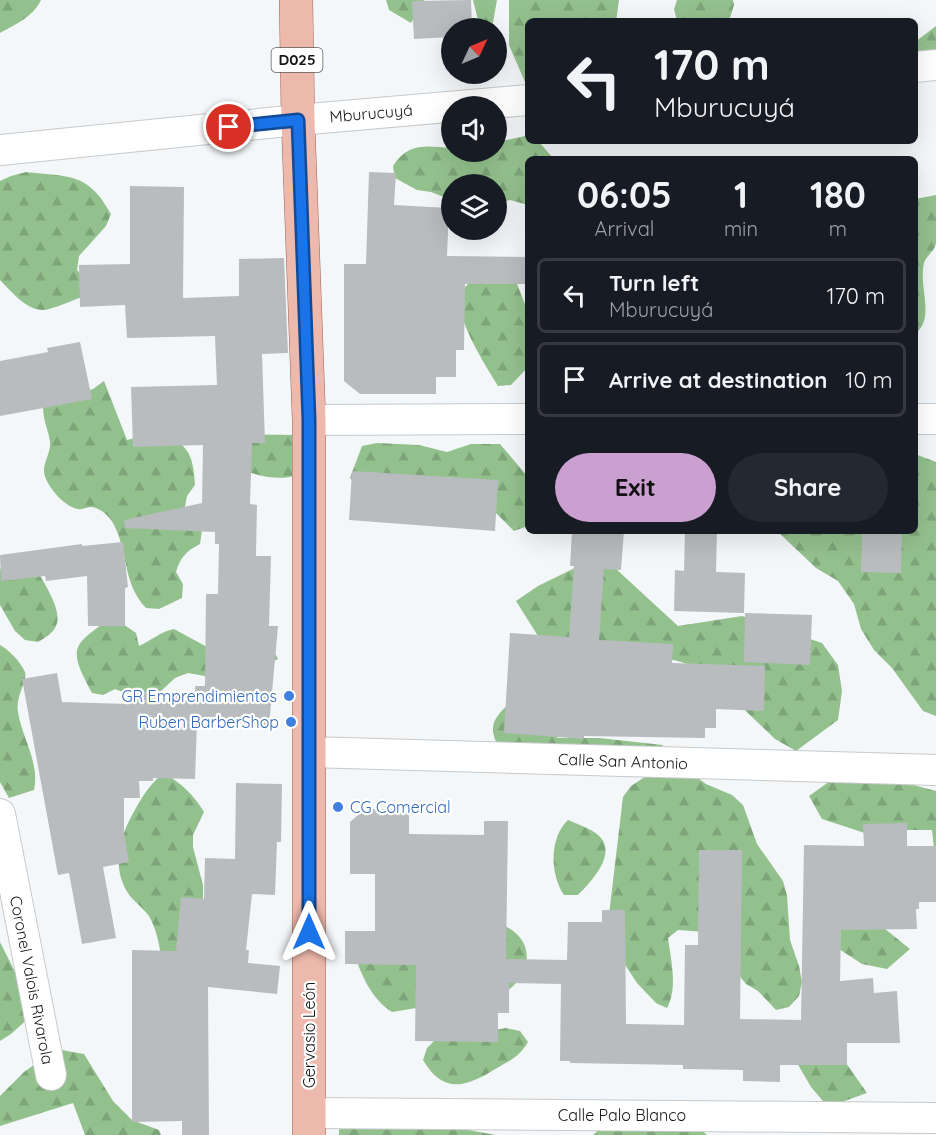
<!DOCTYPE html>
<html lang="en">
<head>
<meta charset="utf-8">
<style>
  body { margin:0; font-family:Quicksand,sans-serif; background:#242831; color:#f1f3f6; height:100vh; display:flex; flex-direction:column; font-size:22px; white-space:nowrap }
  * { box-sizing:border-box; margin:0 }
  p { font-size:20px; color:#9ea1a6 }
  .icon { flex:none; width:33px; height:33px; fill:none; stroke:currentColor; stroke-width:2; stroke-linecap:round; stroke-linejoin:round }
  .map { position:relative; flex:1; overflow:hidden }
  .drawer { position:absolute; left:525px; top:156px; width:393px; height:378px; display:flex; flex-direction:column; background:#171b24; border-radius:9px; box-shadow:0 6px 24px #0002 }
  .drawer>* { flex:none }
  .hud { position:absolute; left:525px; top:18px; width:393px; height:126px; border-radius:9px; box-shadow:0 6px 24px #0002; background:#171b24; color:#f1f3f6; overflow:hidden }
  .needle { width:39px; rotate:46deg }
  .fabs { position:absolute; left:441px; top:18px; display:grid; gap:12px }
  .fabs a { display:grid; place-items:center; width:66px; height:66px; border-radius:50%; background:#171b24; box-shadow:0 6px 24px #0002; font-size:30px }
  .pin { position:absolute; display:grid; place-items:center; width:51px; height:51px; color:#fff; margin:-26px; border:3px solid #fff; border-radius:50%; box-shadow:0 2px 6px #0007 }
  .me { position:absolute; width:66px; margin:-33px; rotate:0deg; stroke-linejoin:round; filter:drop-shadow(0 0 4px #0008) }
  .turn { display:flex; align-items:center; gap:21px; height:126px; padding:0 30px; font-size:27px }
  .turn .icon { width:78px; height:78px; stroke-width:2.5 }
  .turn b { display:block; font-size:42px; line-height:51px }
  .eta { display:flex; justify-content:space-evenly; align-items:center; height:102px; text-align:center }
  .eta b { font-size:36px; font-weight:800; line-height:42px }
  .primary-button { display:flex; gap:12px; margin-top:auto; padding:12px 30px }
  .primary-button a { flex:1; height:69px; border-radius:36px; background:#caa0d0; color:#111; font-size:24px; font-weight:800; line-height:69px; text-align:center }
  .primary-button a+a { background:#242831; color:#f1f3f6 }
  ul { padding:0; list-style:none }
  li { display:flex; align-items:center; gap:18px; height:75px; margin:0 12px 9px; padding:0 18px; border:3px solid #363941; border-radius:9px }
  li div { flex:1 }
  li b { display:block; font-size:22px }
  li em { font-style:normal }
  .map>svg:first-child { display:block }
  .forest { fill:url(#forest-firs) }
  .building { fill:#b9bcbe }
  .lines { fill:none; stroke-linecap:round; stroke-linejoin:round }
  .street-casing { stroke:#c7c9cb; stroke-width:32 }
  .primary-casing { stroke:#9a6255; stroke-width:34 }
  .street { stroke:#fff; stroke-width:30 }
  .primary { stroke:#eeb9ad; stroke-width:33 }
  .route-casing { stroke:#114b97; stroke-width:15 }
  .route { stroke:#1a73e8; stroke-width:10 }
  .shop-dot { fill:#3f7fe0; stroke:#fff; stroke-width:2 }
  .labels { text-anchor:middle; stroke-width:4.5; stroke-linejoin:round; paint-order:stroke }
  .shield { fill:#fff; stroke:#5b5c5c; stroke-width:1.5 }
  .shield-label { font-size:15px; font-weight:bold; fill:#151616 }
  .street-label { font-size:16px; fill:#151616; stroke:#fff }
  .shop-label { font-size:16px; fill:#366cbe; stroke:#fff; text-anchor:end }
</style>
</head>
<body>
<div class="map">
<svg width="936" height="1135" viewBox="0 0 936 1135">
  <defs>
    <pattern id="forest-firs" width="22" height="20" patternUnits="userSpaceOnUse" patternTransform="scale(1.5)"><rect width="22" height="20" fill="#93c18d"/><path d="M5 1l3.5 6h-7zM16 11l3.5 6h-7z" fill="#7ea579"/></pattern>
  </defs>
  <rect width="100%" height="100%" fill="#f4f7f9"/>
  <g class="forest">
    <path d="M 0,0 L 41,0 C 33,17 16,24 0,33 Z"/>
    <polygon points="386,0 424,0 411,23 389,10"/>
    <polygon points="473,0 497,0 492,28 480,28"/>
    <polygon points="509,0 619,0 616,21 528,21 528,89 509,45"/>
    <polygon points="677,0 733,0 734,5 729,21 677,21 674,9"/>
    <polygon points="936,26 936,78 915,66 915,42"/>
    <path d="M 525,136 L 528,137 L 528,141 L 538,141 L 554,159 L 528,159 L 528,205 L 510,200 L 497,203 L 496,184 L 452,184 L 451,200 L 431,192 L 417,190 L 395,178 L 393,166 C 408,142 427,146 451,148 L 452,152 L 496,152 L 497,142 Z"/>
    <path d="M 26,172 C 69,177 88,172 111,214 L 106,226 L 79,256 L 77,270 L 96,291 C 85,295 51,311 42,310 C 25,309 11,291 0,280 L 0,181 L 11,176 Z"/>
    <path d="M 936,195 C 936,211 936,228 936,243 C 935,251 926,256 924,263 C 918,288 936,317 915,334 L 915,199 Z"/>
    <path d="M 476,277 L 517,284 L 528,312 L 528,367 L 511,385 L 498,386 C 486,366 454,318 461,295 C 464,287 469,282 476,277 Z"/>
    <path d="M 104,381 L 127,440 L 163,431 C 189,448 193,453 195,485 L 187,496 L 184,510 L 202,530 L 200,544 C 186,551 180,558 176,572 L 183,584 L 182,598 L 159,609 L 146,608 C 122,583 129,552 113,523 C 109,516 100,508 92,507 C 87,507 83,510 78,509 C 64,507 43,483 44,469 C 45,460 51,451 50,442 C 48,428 43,421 43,406 L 93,389 Z"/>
    <path d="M 222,434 L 299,435 L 294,476 C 271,482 249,472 227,465 Z"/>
    <polygon points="377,443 419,445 447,452 471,444 500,444 528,477 528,526 514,531 496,513 369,499 350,478 362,446"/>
    <polygon points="915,454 936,462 936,716 923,711 892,668 874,650 861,629 854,604 838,581 816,568 777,531 915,531"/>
    <path d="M 20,560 L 33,564 C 41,578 64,611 56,626 C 53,633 45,638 38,642 L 25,640 L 15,631 L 0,605 L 0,569 Z"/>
    <polygon points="589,561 615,568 678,626 742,616 822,643 838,665 842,691 838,720 796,751 775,739 701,668 674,660 560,671 516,601 538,586"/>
    <path d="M 113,617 L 136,633 L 139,646 C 152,640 160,632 174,629 L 209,648 L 272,647 L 278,659 L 254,671 L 216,678 L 188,673 L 175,678 L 146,705 L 134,706 L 127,694 L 115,689 L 103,695 L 92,693 C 67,647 72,645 113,617 Z"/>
    <path d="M 0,645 C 8,649 21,662 25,672 C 28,681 15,696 18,712 C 22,738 40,763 34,790 L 9,798 L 0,782 Z"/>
    <path d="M 516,697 L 570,714 L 557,738 L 599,738 L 663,745 L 658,757 L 502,753 C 484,724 495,717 516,697 Z"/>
    <path d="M 672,759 L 706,784 L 732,795 L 743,805 L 757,844 L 783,881 L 787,895 L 790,940 L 799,966 L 802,982 L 799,996 L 789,1007 L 776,1010 L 758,991 L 746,984 L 704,932 L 678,930 L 668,938 C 671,961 678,987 667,1008 L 656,1003 L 637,983 L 614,948 L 608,923 L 623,797 L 631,786 Z"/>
    <path d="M 164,773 C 181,783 194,795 204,812 L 193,835 L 193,847 L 203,885 L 203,912 L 210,951 L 161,956 C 159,943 156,928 149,916 C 144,909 136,903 130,896 C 112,871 118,842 131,817 C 141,799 148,785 164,773 Z"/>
    <polygon points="883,777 936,791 936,867 932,830 906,830 877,837 822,819 809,796 830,781"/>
    <path d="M 568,820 C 577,824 590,828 598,835 C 619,853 591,882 578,895 L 564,895 C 550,874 549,838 568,820 Z"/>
    <polygon points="844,896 910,949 887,969 862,964 839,949"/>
    <path d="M 498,923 C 537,937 534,974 503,994 L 392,1012 C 371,999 360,973 353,949 Z"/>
    <polygon points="0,942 31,1004 31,1016 11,1034 0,1041"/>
    <path d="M 506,1028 L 520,1031 L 528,1042 C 520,1056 511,1060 497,1068 C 468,1086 444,1096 423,1060 L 427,1048 L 437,1038 L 464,1036 Z"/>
    <polygon points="56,1049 84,1054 113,1101 132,1120 159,1130 161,1135 85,1135 73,1103 0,1126 0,1096 24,1072"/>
    <polygon points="797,1063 846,1063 867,1093 828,1107 811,1087"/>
    <polygon points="412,1112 468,1130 496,1135 339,1135 339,1128"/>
    <polygon points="684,1114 707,1135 593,1135 604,1125"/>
  </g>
  <g class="building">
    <polygon points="471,0 472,28 452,28 452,37 414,39 412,1"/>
    <polygon points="369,172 396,173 394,205 449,208 447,256 528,257 527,284 465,284 464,350 456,350 456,377 436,377 436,394 360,394 344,381 344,264 366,264"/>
    <polygon points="130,186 184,187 183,298 239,296 239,259 284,258 288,353 262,354 265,443 252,443 250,504 257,505 256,556 271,556 269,626 278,626 269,726 231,722 197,722 195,779 153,778 153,781 139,781 140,798 124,798 124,833 129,862 103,867 116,938 82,944 69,873 58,875 22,679 57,673 62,702 128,704 129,690 195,695 195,686 205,686 206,594 218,594 219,544 215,544 215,532 125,528 124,520 202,503 203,445 133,447 131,387 217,385 215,336 127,338 125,305 80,307 79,265 130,264"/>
    <polygon points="80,342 92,399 0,416 0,361 48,352 47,348"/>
    <polygon points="352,471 498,480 495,531 349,520"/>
    <polygon points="572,531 624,531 621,570 604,569 599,640 673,644 672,663 765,666 764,711 716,709 716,728 705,728 705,738 584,736 584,739 504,733 510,633 569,637 574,566 570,566"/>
    <polygon points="685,531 717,531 716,572 745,573 744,613 674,611 675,570 684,571"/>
    <polygon points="862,531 902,531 901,573 861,572"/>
    <polygon points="123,542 128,587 125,588 125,626 88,626 87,576 46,581 45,576 1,581 0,555 82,544 82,546"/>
    <polygon points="745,613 812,615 810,665 744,662"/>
    <polygon points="236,783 282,784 281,842 277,842 275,895 252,894 246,950 249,950 248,963 280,966 277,994 208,987 209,1135 182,1135 182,1121 132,1122 132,950 176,951 181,897 204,899 205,858 235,859"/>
    <polygon points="365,809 409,809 409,834 484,835 484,821 508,821 506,959 567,960 568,922 602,922 602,910 625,910 626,1024 684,1025 685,945 698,945 699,850 742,850 740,1019 801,1020 804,845 864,846 863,824 907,823 907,846 936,846 936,902 919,902 919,909 916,909 917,929 841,930 840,981 873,978 874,993 897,991 900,1043 847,1043 847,1065 780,1065 780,1082 743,1081 743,1070 683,1069 683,1065 570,1063 570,1061 560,1061 561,984 509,983 509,1013 498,1013 498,1042 415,1041 416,965 345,964 345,931 375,931 375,874 350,874 350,822"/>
  </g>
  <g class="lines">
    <defs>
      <g id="street">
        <polyline points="915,67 936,65"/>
        <polyline points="0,150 298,120 528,100"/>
        <polyline points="915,419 936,419"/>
        <polyline points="309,420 528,419"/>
        <polyline points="309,752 936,770"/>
        <polyline points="0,814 51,1075"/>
        <polyline points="309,1113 936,1118"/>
      </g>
      <polyline id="primary" points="296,0 298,120 309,420 309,1135"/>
    </defs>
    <use href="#street" class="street-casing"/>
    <use href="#primary" class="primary-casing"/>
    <use href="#street" class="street"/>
    <use href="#primary" class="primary"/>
  </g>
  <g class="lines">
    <defs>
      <polyline id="route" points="229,127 298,120 309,420 309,932"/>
    </defs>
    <use href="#route" class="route-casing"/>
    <use href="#route" class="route"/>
  </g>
  <g class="shop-dot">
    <circle cx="289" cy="696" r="6"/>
    <circle cx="291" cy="722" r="6"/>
    <circle cx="338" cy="807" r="6"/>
  </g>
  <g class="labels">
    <rect class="shield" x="271.5" y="48" width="51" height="24" rx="4.5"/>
    <g class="shield-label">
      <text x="297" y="65">D025</text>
    </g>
    <g class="street-label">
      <text transform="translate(371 113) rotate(-5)" y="6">Mburucuyá</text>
      <text transform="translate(623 761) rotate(2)" y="6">Calle San Antonio</text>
      <text transform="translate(32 980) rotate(79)" y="6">Coronel Valois Rivarola</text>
      <text transform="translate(309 1035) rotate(-90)" y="6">Gervasio León</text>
      <text x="622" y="1121">Calle Palo Blanco</text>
    </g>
    <g class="shop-label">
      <text x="277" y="702">GR Emprendimientos</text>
      <text x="279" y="728">Ruben BarberShop</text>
      <text x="350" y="813" text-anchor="start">CG Comercial</text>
    </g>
  </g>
</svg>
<div class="fabs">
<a><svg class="needle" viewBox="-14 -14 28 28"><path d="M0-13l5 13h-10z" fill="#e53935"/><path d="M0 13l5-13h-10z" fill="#9ea1a6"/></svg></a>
<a><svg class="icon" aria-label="sound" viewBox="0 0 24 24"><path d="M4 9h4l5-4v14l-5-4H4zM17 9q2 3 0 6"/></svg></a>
<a><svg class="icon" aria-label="layers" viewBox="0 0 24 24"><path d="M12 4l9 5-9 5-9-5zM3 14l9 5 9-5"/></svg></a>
</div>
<div class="pin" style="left:229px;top:127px;background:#d93025"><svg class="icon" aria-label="arrive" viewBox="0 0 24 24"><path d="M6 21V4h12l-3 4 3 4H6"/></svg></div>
<svg class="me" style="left:309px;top:932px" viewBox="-20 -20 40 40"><path d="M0-17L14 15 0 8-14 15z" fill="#1a73e8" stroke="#fff" stroke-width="4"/></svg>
<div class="hud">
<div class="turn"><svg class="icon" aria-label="left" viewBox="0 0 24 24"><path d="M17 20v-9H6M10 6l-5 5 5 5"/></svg><div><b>170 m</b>Mburucuyá</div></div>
</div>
<section class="drawer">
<div class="eta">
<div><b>06:05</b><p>Arrival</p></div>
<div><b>1</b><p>min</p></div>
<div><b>180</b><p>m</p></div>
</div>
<ul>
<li><svg class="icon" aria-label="left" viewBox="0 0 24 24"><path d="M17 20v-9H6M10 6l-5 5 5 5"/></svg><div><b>Turn left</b><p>Mburucuyá</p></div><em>170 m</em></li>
<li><svg class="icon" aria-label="arrive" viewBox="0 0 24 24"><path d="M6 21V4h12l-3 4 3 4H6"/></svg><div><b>Arrive at destination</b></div><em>10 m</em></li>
</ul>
<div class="primary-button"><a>Exit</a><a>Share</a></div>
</section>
</div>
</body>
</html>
